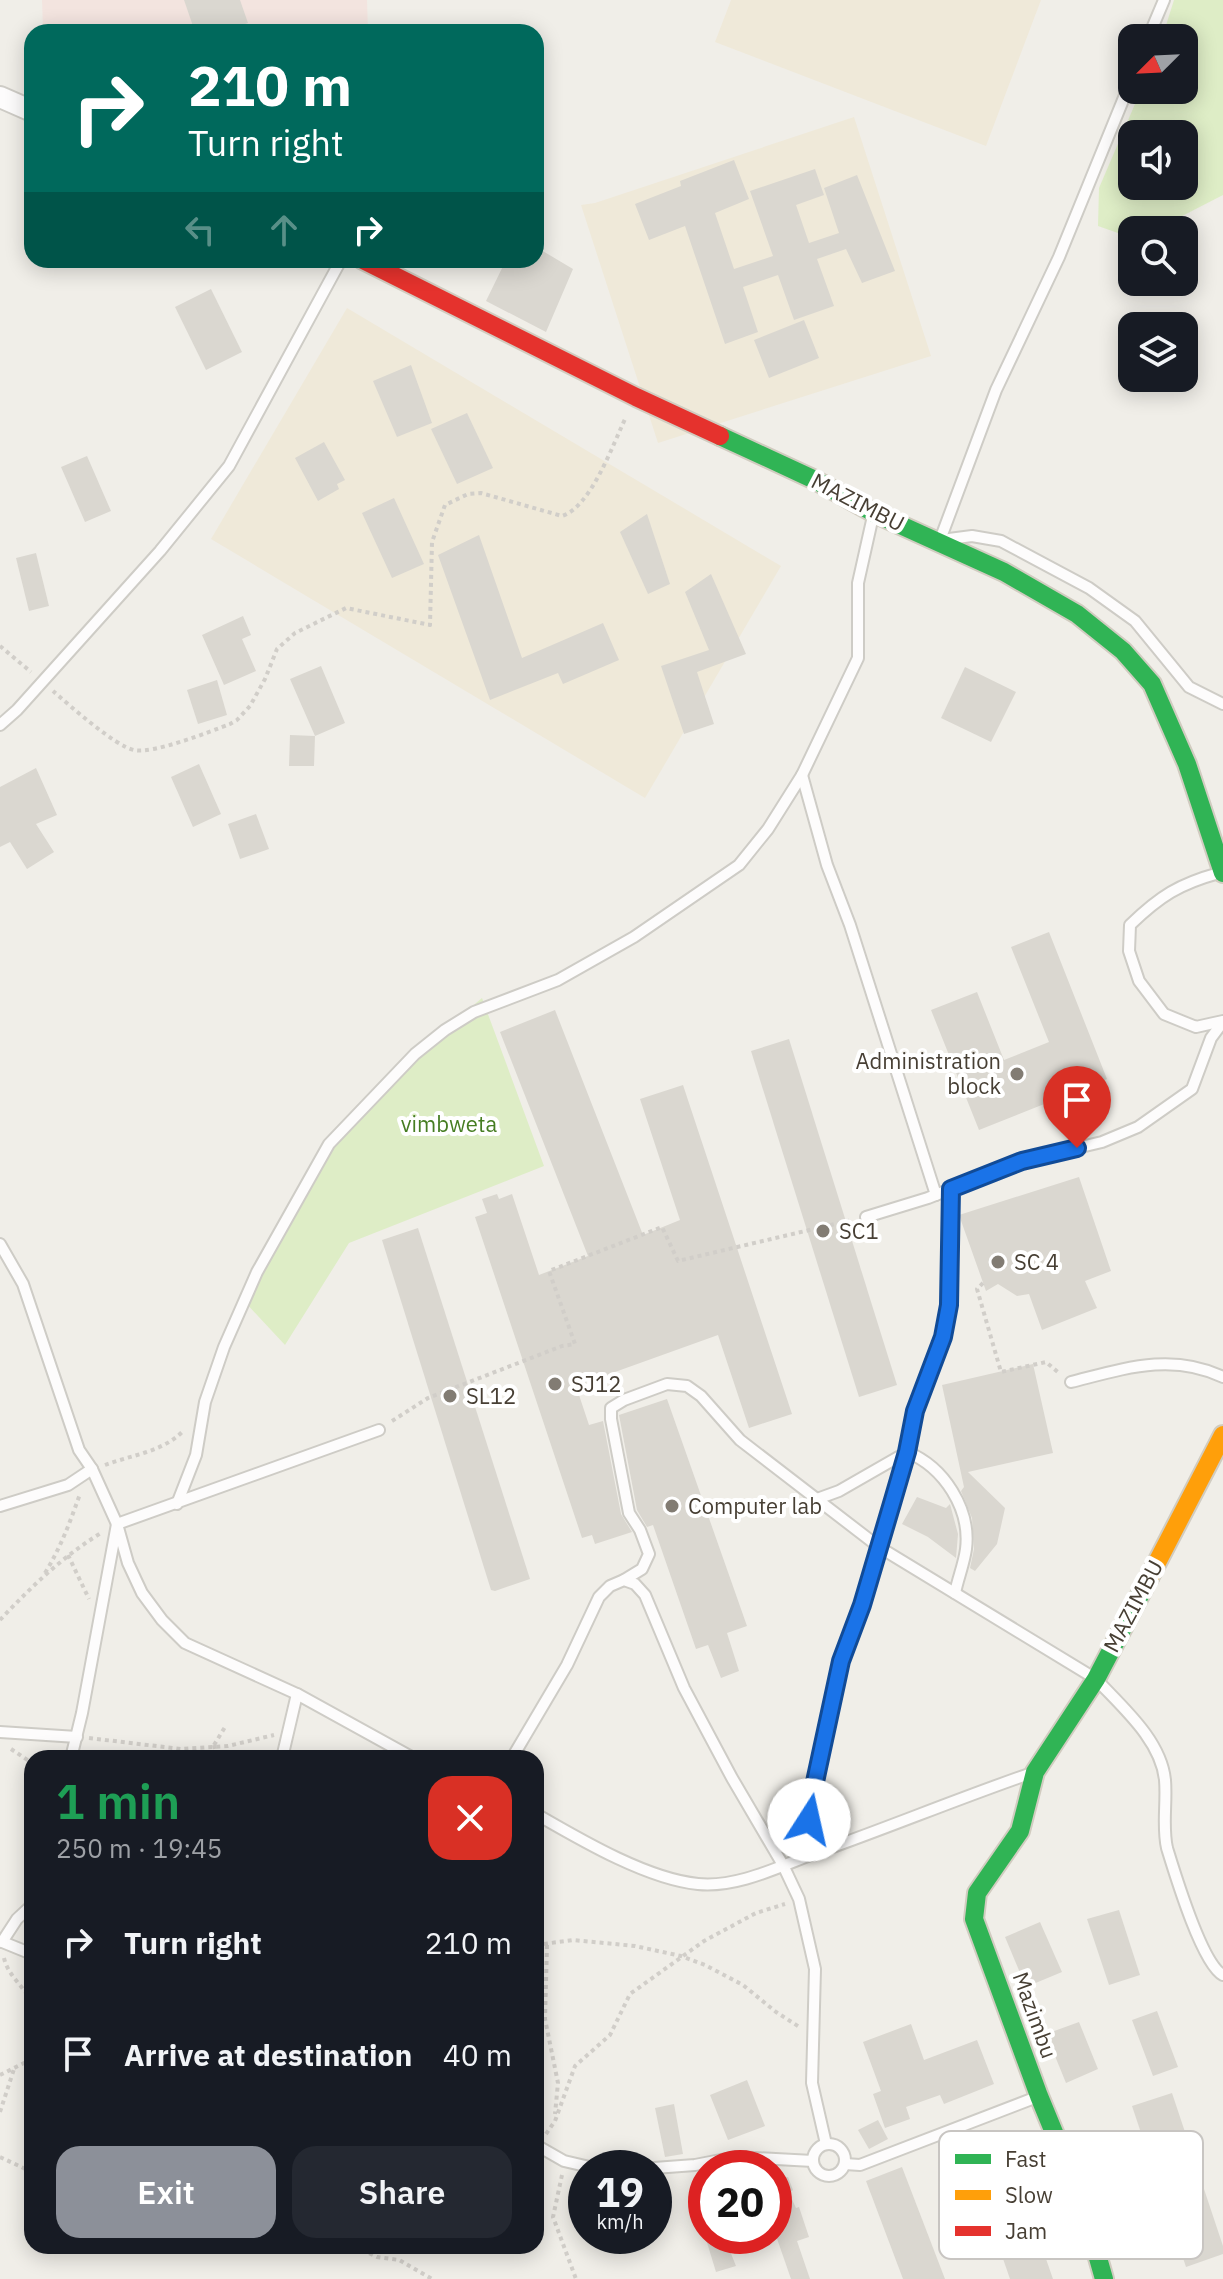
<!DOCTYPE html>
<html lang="en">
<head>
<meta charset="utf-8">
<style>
  body { margin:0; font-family:"IBM Plex Sans",sans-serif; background:#242831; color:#f1f3f6; height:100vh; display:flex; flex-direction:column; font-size:30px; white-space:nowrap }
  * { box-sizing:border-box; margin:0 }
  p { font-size:26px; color:#9ea1a6 }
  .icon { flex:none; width:44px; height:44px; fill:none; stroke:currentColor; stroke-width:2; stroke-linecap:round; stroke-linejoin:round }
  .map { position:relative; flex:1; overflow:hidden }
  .details { position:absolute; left:24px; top:1750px; width:520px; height:504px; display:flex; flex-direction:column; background:#171b24; border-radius:24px; box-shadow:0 4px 20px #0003 }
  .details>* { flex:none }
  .hud { position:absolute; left:24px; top:24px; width:520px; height:244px; border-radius:24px; box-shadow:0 4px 20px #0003; background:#00695c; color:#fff; overflow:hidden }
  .needle { width:52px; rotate:246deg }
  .controls { position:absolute; left:1118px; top:24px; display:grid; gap:16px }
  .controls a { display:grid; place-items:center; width:80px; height:80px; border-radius:16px; background:#171b24; box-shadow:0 4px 20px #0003; font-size:40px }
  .speed { position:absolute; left:568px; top:2150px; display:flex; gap:16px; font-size:40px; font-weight:700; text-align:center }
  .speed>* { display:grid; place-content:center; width:104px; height:104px; border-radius:50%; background:#171b24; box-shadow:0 4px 20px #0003; line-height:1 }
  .speed small { font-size:20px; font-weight:400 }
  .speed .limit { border:12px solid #d22; background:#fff; color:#111 }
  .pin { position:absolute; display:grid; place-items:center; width:68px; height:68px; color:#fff; margin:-82px -34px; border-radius:50% 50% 50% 0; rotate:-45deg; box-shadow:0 0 8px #0007 }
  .pin .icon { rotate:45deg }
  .me { position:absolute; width:88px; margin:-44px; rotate:10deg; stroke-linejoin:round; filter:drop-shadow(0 0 6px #0008) }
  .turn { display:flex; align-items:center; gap:28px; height:168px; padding:0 32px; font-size:36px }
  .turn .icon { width:104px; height:104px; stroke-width:2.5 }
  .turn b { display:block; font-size:56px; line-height:68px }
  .lanes { display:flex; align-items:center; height:76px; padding:0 32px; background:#0003; justify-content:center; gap:40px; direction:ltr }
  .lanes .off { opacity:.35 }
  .round { display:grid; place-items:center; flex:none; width:84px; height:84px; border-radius:24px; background:#242831 }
  .headline { display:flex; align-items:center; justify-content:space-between; height:136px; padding:0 32px }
  h1 { font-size:48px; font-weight:600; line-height:60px; color:#1e9e55 }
  .action { display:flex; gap:16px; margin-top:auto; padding:16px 32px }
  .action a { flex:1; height:92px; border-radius:24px; background:#8c9099; color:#fff; font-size:32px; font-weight:600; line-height:92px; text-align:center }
  .action a+a { background:#242831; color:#f1f3f6 }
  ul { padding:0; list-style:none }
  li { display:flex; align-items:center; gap:24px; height:112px; padding:0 32px }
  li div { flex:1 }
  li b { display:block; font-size:30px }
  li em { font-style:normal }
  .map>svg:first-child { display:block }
  .education { fill:#efe9d9 }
  .medical { fill:#f3e4df }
  .green { fill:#deedc6; fill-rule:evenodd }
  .building { fill:#dad7d0 }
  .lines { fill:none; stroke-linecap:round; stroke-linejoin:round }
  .lane-casing { stroke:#ceccc6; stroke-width:14 }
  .street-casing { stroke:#ceccc6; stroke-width:24 }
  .fast-casing { stroke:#d1ccc0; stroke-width:22 }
  .slow-casing { stroke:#d1ccc0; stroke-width:22 }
  .jam-casing { stroke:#d1ccc0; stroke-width:22 }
  .path { stroke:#d1cec9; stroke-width:4; stroke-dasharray:4 4; stroke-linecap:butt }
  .lane { stroke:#fdfcfc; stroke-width:10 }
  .street { stroke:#fdfcfc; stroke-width:20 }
  .fast { stroke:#30b455; stroke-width:18 }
  .slow { stroke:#ff9f0a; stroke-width:18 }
  .jam { stroke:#e5322d; stroke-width:18 }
  .path-bridge { stroke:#d1cec9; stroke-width:4; stroke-dasharray:4 4; stroke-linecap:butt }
  .route-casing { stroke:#114b97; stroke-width:20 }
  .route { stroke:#1a73e8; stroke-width:14 }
  .poi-dot { fill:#827c73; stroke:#fff; stroke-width:3 }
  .labels { text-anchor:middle; stroke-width:8; stroke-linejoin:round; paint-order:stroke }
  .street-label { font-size:22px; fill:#473f34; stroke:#fff }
  .poi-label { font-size:22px; fill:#473f34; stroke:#fff; text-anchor:start }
  .park-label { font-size:22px; fill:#467d22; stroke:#fff }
  .key { fill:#fff; stroke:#c8c5c2; stroke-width:2 }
  .key-label { font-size:22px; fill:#473f34 }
</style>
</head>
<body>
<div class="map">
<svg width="1223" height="2279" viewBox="0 0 1223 2279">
  <rect width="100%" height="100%" fill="#f0eee8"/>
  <g class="education">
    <polygon points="731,0 1041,0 986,146 715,42"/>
    <polygon points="854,117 931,356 658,443 581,205 595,203"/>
    <polygon points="347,308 781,566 645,798 211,539"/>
  </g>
  <polygon class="medical" points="42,0 367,0 368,32 43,32"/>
  <g class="green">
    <path d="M 1174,0 L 1223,0 L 1223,195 L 1155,230 L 1132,230 L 1132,238 L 1098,226 L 1099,188 L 1141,90 L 1184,90 L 1184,38 L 1162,38 ZM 1132,134 L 1184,134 L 1184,186 L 1132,186 Z"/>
    <polygon points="482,998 544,1166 349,1243 285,1345 244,1301 336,1137 406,1062"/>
  </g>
  <g class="building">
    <polygon points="184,0 240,0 248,23 221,32 195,32"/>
    <polygon points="734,160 749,199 715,213 734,269 773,256 750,191 815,169 824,195 796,205 809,243 839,233 824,188 857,175 895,271 862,283 846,249 817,259 834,306 794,320 778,275 743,287 758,332 725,344 685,226 649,240 635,204 681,186 680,181"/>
    <polygon points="536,247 573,269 546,332 486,301 506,260 536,260"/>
    <polygon points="211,289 242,352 206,370 175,307"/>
    <polygon points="804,320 819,358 769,378 754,340"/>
    <polygon points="411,365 432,423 397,437 373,381"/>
    <polygon points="467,413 493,468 457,484 431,429"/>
    <polygon points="324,442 345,480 337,484 339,489 318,501 295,458"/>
    <polygon points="87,456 111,511 85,522 61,467"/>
    <polygon points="394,498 424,564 392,578 362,513"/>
    <polygon points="647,514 670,584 648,594 620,532"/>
    <polygon points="479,535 522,658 603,623 619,660 563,684 558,673 490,700 438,555"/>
    <polygon points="36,553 49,606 29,611 16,558"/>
    <polygon points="711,574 746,654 697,672 714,724 684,734 661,666 709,650 685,592"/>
    <polygon points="243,616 251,635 242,639 256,671 224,685 202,635"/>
    <polygon points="321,666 345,723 315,736 290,679"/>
    <polygon points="965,667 1016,692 991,742 941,718"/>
    <polygon points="217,680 227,715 198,724 187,690"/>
    <polygon points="290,735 315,736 314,766 289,766"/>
    <polygon points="199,764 221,814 193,827 171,777"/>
    <polygon points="36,768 57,815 36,824 54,852 27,869 10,842 0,847 0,787"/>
    <polygon points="256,814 269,849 240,859 228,824"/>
    <polygon points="1049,932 1107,1079 979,1130 931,1010 977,992 1004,1060 1049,1042 1011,947"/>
    <polygon points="555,1010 643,1235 680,1220 640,1099 683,1085 792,1414 749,1428 718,1335 576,1386 589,1425 603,1421 621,1514 632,1532 595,1544 592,1535 582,1538 475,1217 487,1213 482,1199 497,1194 499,1199 512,1194 539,1275 588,1256 500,1032"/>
    <polygon points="789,1039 897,1385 859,1397 751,1051"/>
    <polygon points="1079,1177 1111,1271 1085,1281 1097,1308 1042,1330 1029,1294 1017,1296 998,1284 986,1291 959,1215"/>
    <polygon points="418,1228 530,1579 495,1591 491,1590 382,1240"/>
    <polygon points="1033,1364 1053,1453 968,1472 1005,1508 997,1544 975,1571 970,1568 974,1549 972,1518 961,1491 964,1487 942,1385"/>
    <polygon points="667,1399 747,1626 727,1633 739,1671 721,1678 708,1645 696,1649 653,1525 647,1527 637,1510 619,1415"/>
    <polygon points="917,1497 946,1508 950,1504 958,1534 956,1558 928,1537 902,1524"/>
    <polygon points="1119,1910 1140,1975 1109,1985 1087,1919"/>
    <polygon points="1040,1922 1062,1972 1026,1987 1005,1937"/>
    <polygon points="1157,2011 1178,2067 1153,2076 1132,2020"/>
    <polygon points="1079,2022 1098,2069 1066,2083 1046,2034"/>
    <polygon points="911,2024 924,2060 977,2040 994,2084 944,2104 940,2095 906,2107 910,2119 885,2128 873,2094 881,2091 863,2042"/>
    <polygon points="747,2080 765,2126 728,2140 710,2095"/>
    <polygon points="1172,2093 1223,2246 1223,2254 1186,2267 1132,2106"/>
    <polygon points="674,2104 683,2154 665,2157 655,2108"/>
    <polygon points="878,2120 888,2139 869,2149 858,2130"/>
    <polygon points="1005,2141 1053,2279 1010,2279 967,2154"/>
    <polygon points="774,2167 777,2167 782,2178 788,2177 793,2190 789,2193 796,2208 799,2207 809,2237 797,2241 810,2279 791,2279 774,2230"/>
    <polygon points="902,2167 945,2279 903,2279 866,2181"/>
    <polygon points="705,2236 724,2236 736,2266 716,2272"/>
  </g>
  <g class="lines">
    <defs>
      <g id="lane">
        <polyline points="1148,38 1164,0"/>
        <polyline points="949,539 972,536 1001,541 1089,588 1135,621 1189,687 1223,704"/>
        <polyline points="940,540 996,390 1059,257 1132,78"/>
        <polyline points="0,725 17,710 160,551 229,466 341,260"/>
        <polyline points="802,775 827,865 850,925 936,1195"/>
        <path d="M 1219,873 C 1179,884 1160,896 1130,925 L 1129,951 L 1139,981 L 1164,1014 L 1196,1027 L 1223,1021"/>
        <polyline points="866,1217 928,1198 1022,1161 1102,1142 1138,1127 1192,1089 1211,1038 1223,1022"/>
        <polyline points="0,1244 23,1284 79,1450 92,1469 117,1524 128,1563 142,1593 162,1620 185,1643 297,1694 413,1758"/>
        <path d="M 1071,1382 C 1123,1369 1171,1352 1223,1377"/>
        <path d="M 817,1499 L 839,1491 L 907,1452 C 944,1467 971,1509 966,1549 C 964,1564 958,1578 955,1593"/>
        <polyline points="177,1504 196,1455 205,1402 224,1347 257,1272 329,1144 415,1054 445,1030 474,1012 558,980 634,937 739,865 768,829 802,775 858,658 858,583 873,516"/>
        <polyline points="0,1506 68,1485 92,1469"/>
        <path d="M 624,1580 L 642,1569 L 649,1554 L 640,1530 L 629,1513 L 611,1419 L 611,1408 L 624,1400 L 667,1384 L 687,1386 L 701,1396 L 740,1440 L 879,1547 L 1096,1679 C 1122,1707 1161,1740 1165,1780 C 1167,1803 1162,1826 1167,1848 C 1175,1874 1202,1964 1223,1975"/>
        <polyline points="0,1732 77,1737"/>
        <polyline points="71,1758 82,1713 117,1524 379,1430"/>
        <polyline points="282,1758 297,1694"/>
        <polyline points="512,1758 567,1665 599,1597 610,1586 624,1580 635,1584 645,1595 684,1688 732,1778 783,1865 799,1899 815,1969 812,2083 826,2144"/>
        <path d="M 536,1814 C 581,1840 647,1879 698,1884 C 738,1888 780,1866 816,1853 C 887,1828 957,1799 1029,1774"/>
        <polyline points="811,1855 810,1805 841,1661 862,1605 907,1452 915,1411 943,1337 949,1305 951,1189"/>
        <polyline points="0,1941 32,1954"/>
        <polyline points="2,1942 17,1919 32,1905"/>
        <circle cx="829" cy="2160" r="16"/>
        <polyline points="536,2145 564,2161 594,2168"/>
        <polyline points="845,2164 860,2165 1037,2097"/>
        <polyline points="654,2168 695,2165 736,2157 813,2161"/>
      </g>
      <polyline id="street" points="0,97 32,111"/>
      <g id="fast">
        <polyline points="720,436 815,480 874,513 1004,572 1077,614 1123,651 1152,684 1187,764 1223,873"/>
        <polyline points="1104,2279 1081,2198 1039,2096 974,1919 977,1893 1020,1831 1035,1772 1096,1679 1149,1578"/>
      </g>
      <polyline id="slow" points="1149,1578 1223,1435"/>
      <polyline id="jam" points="363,260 636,397 720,436"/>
    </defs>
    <use href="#lane" class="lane-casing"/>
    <use href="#street" class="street-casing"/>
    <use href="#fast" class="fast-casing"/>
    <use href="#slow" class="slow-casing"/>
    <use href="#jam" class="jam-casing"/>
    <g class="path">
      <polyline points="0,646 31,672"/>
      <path d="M 53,691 C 69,705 115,746 134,750 C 154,754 209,732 230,724 L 237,720 L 250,706 L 265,679 L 277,649 L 295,633 L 346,608 L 430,625 L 432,542 L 445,505 L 468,494 L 481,493 L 562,516 C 591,507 613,444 626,417"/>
      <polyline points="983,1283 977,1289 1001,1372 1046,1362 1059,1373"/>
      <polyline points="392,1421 428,1398 562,1346 575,1344 549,1271 662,1227 678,1261 852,1220"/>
      <path d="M 105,1465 C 131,1455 163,1452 183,1431"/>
      <polyline points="68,1555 89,1599"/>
      <path d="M 45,1573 C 61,1547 70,1522 80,1494"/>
      <path d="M 0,1620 C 31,1587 62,1557 101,1533"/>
      <polyline points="89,1738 181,1749 228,1746 274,1735"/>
      <polyline points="214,1745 225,1727"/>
      <polyline points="11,1749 32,1763"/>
      <polyline points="216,1753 218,1758"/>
      <polyline points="536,1945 573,1940 635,1946 681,1956 705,1965 743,1985 776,2012 801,2028"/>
      <polyline points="547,1945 545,2019 558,2083 555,2114"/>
      <path d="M 4,1958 C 8,1976 24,1986 32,2003"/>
      <polyline points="0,2075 32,2059"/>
      <polyline points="0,2112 14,2069"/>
      <polyline points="546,2134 555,2121 575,2066 610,2035 630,1994 704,1941 756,1913 785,1904"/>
      <polyline points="0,2157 32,2172"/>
      <polyline points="562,2175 553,2217 576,2279"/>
      <polyline points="213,2246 238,2252 318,2246"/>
      <polyline points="355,2246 377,2257 399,2260 432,2279"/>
    </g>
    <use href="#lane" class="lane"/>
    <use href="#street" class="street"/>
    <use href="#fast" class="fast"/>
    <use href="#slow" class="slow"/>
    <use href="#jam" class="jam"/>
    <polyline class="path-bridge" points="214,1745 216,1753"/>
  </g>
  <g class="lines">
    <defs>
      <polyline id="route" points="809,1820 810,1805 841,1661 862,1605 893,1500 907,1452 915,1411 943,1337 949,1305 951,1189 1022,1161 1077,1148"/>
    </defs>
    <use href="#route" class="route-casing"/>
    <use href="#route" class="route"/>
  </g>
  <g class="poi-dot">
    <circle cx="1017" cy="1074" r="8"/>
    <circle cx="823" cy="1231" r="8"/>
    <circle cx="998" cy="1262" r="8"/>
    <circle cx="555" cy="1384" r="8"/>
    <circle cx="450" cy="1396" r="8"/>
    <circle cx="672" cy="1506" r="8"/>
  </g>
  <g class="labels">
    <g class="street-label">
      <text transform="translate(858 502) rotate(27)" y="8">MAZIMBU</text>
      <text transform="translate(1133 1606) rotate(-62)" y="8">MAZIMBU</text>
      <text transform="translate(1035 2015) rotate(70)" y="8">Mazimbu</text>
    </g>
    <g class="poi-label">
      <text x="1001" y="1069" text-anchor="end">Administration<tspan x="1001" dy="25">block</tspan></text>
      <text x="839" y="1239">SC1</text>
      <text x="1014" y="1270">SC 4</text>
      <text x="571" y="1392">SJ12</text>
      <text x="466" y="1404">SL12</text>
      <text x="688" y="1514">Computer lab</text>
    </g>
    <g class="park-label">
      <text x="449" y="1132">vimbweta</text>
    </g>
  </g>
  <rect x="939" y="2131" width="264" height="128" rx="12" class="key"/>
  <rect x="955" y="2154" width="36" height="10" fill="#30b455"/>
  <rect x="955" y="2190" width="36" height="10" fill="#ff9f0a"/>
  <rect x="955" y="2226" width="36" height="10" fill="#e5322d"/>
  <g class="key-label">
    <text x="1005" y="2167">Fast</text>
    <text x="1005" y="2203">Slow</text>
    <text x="1005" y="2239">Jam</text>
  </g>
</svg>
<div class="controls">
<a><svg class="needle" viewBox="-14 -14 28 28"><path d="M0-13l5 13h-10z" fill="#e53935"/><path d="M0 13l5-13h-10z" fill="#9ea1a6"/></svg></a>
<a><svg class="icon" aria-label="sound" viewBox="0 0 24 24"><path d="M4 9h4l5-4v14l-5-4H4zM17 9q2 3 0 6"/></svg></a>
<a><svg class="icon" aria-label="search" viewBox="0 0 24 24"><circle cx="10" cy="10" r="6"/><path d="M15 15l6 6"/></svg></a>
<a><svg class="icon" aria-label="layers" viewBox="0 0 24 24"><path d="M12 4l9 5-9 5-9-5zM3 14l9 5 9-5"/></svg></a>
</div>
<div class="speed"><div>19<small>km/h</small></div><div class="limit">20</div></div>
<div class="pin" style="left:1077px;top:1148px;background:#d93025"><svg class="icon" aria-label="arrive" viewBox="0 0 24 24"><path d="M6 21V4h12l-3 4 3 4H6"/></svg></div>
<svg class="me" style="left:809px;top:1820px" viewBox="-20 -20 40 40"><circle r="19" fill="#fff"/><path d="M0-13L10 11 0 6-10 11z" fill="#1a73e8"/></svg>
<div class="hud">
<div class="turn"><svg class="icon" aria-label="right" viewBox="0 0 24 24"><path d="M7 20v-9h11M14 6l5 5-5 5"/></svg><div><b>210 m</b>Turn right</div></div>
<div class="lanes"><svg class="icon off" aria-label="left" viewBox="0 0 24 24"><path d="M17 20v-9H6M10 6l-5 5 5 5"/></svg><svg class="icon off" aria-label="ahead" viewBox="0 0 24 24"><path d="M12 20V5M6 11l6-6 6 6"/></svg><svg class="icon" aria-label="right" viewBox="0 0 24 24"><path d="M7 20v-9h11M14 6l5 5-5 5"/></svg></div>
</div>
<section class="details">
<div class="headline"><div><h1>1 min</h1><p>250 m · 19:45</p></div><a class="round" style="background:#d93025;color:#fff"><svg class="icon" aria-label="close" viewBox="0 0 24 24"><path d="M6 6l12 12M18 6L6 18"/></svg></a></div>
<ul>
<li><svg class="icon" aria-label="right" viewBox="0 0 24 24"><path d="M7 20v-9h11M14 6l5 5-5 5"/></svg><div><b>Turn right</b></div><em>210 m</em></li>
<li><svg class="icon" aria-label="arrive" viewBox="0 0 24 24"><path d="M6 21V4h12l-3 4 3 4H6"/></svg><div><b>Arrive at destination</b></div><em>40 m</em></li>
</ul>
<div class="action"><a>Exit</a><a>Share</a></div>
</section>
</div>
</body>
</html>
